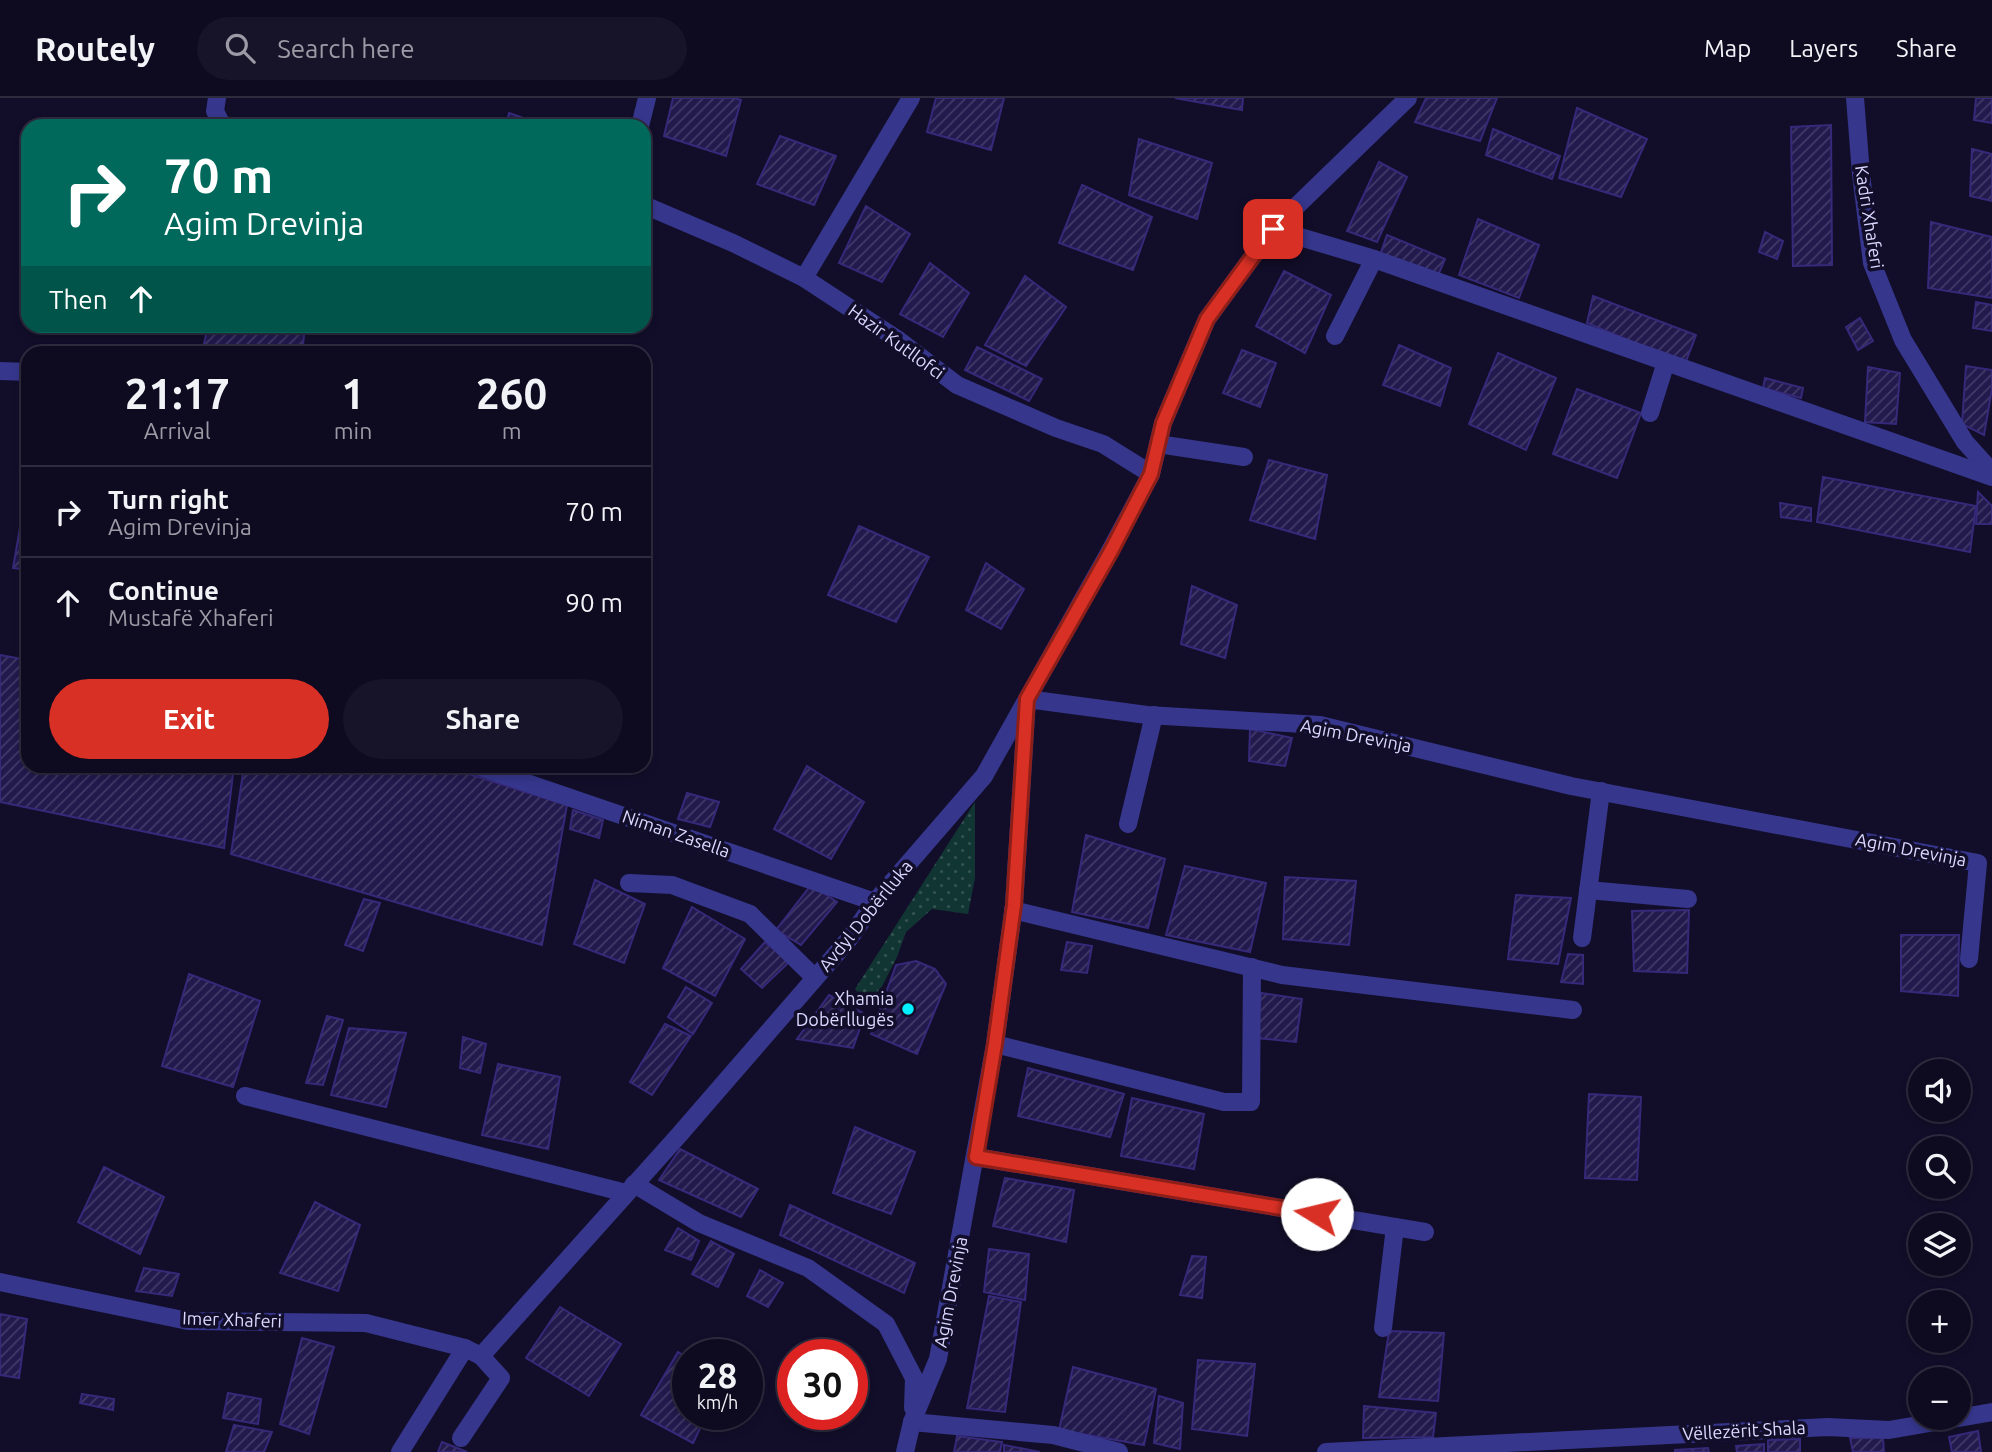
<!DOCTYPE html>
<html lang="en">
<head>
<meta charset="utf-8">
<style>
  body { margin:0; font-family:Ubuntu,sans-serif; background:#171329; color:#f1f3f6; height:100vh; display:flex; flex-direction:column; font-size:26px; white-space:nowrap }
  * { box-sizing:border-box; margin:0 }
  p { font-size:23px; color:#9b9aa5 }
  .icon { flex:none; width:38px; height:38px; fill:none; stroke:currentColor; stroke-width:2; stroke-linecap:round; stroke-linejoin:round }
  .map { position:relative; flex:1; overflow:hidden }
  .panel { position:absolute; left:21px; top:248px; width:630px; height:427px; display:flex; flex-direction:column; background:#0e0a20; border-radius:21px; box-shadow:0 4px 10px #0003,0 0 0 2px #2e2b3e }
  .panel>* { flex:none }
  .guide { position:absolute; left:21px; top:21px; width:630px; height:214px; border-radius:21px; box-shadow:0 4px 10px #0003,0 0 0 2px #2e2b3e; background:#00695c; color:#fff; overflow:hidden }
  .tools { position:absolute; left:1908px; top:961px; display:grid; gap:14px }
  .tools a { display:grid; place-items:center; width:63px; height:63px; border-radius:50%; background:#0e0a20; box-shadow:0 4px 10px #0003,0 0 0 2px #2e2b3e; font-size:35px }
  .speed { position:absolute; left:672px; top:1241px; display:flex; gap:14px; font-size:35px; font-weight:700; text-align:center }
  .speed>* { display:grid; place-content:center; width:91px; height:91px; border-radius:50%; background:#0e0a20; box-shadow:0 4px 10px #0003,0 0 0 2px #2e2b3e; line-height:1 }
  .speed small { font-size:18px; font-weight:400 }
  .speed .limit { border:10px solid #d22; background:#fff; color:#111 }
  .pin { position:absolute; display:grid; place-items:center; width:60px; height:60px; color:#fff; margin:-30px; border-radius:14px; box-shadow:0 4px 10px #0006 }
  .me { position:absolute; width:77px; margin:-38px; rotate:279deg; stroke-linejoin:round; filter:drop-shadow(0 0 5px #0008) }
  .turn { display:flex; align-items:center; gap:24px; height:147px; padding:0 28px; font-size:32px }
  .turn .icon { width:91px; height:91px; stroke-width:2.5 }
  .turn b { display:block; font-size:49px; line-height:60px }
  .then { display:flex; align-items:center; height:66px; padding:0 28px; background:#0003; gap:14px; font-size:26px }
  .eta { display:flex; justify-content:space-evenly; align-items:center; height:119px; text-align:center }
  .eta b { font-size:42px; font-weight:700; line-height:49px }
  .primary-button { display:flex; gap:14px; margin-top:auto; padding:14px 28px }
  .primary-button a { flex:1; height:80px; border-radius:42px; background:#d93025; color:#fff; font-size:28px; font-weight:700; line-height:80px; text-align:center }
  .primary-button a+a { background:#171329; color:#f1f3f6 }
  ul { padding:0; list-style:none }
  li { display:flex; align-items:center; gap:21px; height:91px; padding:0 28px; border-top:2px solid #2e2b3e }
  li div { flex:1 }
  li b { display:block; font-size:26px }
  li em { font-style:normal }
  header { display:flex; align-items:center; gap:42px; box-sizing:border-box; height:98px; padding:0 35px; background:#0e0a20; border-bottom:2px solid #2e2b3e }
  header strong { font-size:33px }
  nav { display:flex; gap:38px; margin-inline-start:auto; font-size:24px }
  .search { width:490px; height:63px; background:#171329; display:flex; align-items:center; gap:18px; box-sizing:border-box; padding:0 24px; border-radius:38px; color:#9b9aa5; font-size:26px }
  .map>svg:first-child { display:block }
  .grass { fill:url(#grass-dots) }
  .building { fill:url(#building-hatch); stroke:#36297a; stroke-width:2 }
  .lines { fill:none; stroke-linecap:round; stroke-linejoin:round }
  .minor { stroke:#36368d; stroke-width:18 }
  .tertiary { stroke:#36368d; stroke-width:18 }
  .route-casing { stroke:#8d1f18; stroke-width:18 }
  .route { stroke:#d93025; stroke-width:12 }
  .poi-dot { fill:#04efff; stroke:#120e2a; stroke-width:2.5 }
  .labels { text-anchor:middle; stroke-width:7; stroke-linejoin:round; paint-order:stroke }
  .street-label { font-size:18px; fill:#dbd8ff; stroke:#120e2a }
  .poi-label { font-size:18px; fill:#dbd8ff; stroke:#120e2a; text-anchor:end }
</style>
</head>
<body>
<header>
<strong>Routely</strong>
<div class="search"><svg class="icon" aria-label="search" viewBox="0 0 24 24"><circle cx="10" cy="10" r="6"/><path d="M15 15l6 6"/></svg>Search here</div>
<nav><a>Map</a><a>Layers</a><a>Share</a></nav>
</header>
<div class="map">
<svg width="1992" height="1354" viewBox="0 0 1992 1354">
  <defs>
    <pattern id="grass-dots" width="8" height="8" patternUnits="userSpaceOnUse" patternTransform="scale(1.75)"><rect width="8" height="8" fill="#113532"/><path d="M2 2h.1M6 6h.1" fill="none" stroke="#335251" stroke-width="1.8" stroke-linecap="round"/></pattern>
    <pattern id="building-hatch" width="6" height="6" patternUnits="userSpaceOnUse" patternTransform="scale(1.75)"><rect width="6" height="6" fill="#22194d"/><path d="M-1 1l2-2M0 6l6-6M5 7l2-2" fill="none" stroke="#423a68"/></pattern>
  </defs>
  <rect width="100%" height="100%" fill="#120e2a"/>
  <polygon class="grass" points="975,704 975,780 968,816 932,811 906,834 897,859 871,910 855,891"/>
  <g class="building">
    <polygon points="673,0 734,0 741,2 726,58 664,38"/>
    <polygon points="936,0 1004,0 991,52 927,34"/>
    <polygon points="1175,0 1243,0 1242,12"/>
    <polygon points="1426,0 1497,0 1480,43 1415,24"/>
    <polygon points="1976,0 1992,0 1992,25 1974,22"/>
    <polygon points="1577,10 1647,41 1621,99 1559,80"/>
    <polygon points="509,15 543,27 506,28"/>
    <polygon points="1831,27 1832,167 1793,168 1791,29"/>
    <polygon points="1493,31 1560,58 1552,81 1486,57"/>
    <polygon points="780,38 836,58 814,107 757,86"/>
    <polygon points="1139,41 1212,65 1197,121 1129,97"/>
    <polygon points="1972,51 1992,56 1992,103 1970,98"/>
    <polygon points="1379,64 1407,79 1377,144 1347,133"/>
    <polygon points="1082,87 1152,119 1133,172 1059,145"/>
    <polygon points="866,108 910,136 882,184 839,165"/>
    <polygon points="1478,121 1539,147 1519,200 1459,177"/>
    <polygon points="1931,124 1992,139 1992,200 1928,190"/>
    <polygon points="1765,134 1783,143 1777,161 1759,154"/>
    <polygon points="1387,137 1445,161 1437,180 1380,157"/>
    <polygon points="930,165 969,195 943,239 900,216"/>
    <polygon points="1284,173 1331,197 1305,255 1256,228"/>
    <polygon points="1025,178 1066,209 1026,268 985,247"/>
    <polygon points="1593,198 1696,237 1685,266 1587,225"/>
    <polygon points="1976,204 1992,207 1992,233 1973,230"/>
    <polygon points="1860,220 1873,243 1858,252 1846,229"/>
    <polygon points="208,228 305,228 302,256 202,255"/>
    <polygon points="1399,247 1451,270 1440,308 1383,287"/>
    <polygon points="977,249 1042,281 1029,303 965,272"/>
    <polygon points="1242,252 1276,265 1260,309 1223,295"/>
    <polygon points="1498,255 1556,280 1526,352 1469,326"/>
    <polygon points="1966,268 1992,272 1992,291 1984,337 1962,326"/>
    <polygon points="1868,269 1900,275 1896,326 1865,324"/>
    <polygon points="1765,280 1803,290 1801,300 1763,290"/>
    <polygon points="1577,291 1641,315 1617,380 1553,356"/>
    <polygon points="28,358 28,407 23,406"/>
    <polygon points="1269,362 1327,377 1315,441 1250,422"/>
    <polygon points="1823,379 1976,408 1970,454 1817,424"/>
    <polygon points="1978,394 1992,408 1992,426 1976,426"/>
    <polygon points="1780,405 1811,410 1811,423 1781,419"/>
    <polygon points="21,424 28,425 28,472 13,470"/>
    <polygon points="859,428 929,459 896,524 828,497"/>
    <polygon points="986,465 1024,491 1001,531 966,512"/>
    <polygon points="1192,488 1237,507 1225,560 1181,546"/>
    <polygon points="0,557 28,562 28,668 234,668 224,750 0,704"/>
    <polygon points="1250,631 1292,640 1285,668 1249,663"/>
    <polygon points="244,668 443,668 567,707 542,847 231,756"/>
    <polygon points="807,668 864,704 831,761 774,731"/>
    <polygon points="687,695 719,704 710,729 678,721"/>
    <polygon points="573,712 603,722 599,740 570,731"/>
    <polygon points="1086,737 1165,761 1148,830 1072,814"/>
    <polygon points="1185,768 1266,785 1250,854 1166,837"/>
    <polygon points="1285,779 1356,783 1349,847 1283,841"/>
    <polygon points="595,782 645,806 624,865 574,846"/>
    <polygon points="811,787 837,804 801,847 776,832"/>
    <polygon points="1516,797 1571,800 1558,866 1508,861"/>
    <polygon points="364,801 380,805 363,853 345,847"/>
    <polygon points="692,809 745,841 715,898 663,870"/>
    <polygon points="1689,812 1687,875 1634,873 1632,813"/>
    <polygon points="1901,837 1959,837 1958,898 1901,893"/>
    <polygon points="765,844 789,864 762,890 741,871"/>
    <polygon points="1067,844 1092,848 1087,875 1061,872"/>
    <polygon points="1568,856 1583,857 1583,886 1561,884"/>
    <polygon points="916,863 935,871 946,886 917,956 871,936 896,867"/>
    <polygon points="189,876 260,903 233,989 162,968"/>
    <polygon points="686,889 712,905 693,936 668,919"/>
    <polygon points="1261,895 1302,901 1296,944 1257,940"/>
    <polygon points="829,897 865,916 853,950 797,941"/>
    <polygon points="327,918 343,922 323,987 306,985"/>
    <polygon points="665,926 691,938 652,997 630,984"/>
    <polygon points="349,930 406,935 386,1009 331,997"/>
    <polygon points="463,939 486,946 480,975 460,970"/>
    <polygon points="498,966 560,979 548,1051 482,1037"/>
    <polygon points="1028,970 1124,996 1110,1039 1018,1018"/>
    <polygon points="1589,996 1641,999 1637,1082 1585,1080"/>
    <polygon points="1132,1000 1204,1016 1194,1071 1121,1058"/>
    <polygon points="855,1029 915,1054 891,1116 833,1095"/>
    <polygon points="680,1051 758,1091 741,1119 659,1082"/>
    <polygon points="104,1069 164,1099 140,1156 78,1124"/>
    <polygon points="1005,1080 1074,1092 1066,1144 993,1128"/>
    <polygon points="315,1104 360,1127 338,1193 280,1175"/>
    <polygon points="790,1107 915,1165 904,1195 780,1137"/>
    <polygon points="678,1130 699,1143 691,1162 665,1152"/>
    <polygon points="711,1143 734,1156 718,1189 692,1176"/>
    <polygon points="989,1151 1029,1156 1025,1202 984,1194"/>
    <polygon points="1192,1158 1206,1159 1202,1200 1180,1197"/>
    <polygon points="144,1170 179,1176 172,1198 136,1193"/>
    <polygon points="760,1172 783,1185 768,1209 747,1198"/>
    <polygon points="989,1198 1021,1204 1005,1314 967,1310"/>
    <polygon points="560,1209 621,1246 589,1298 526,1260"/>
    <polygon points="0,1216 27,1221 19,1280 0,1277"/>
    <polygon points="1389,1233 1444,1235 1438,1303 1379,1299"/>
    <polygon points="302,1240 334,1249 309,1336 280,1326"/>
    <polygon points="678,1254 688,1260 688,1316 707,1316 693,1345 641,1317"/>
    <polygon points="1198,1262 1255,1266 1247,1338 1192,1331"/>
    <polygon points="1073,1269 1156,1291 1144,1347 1059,1332"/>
    <polygon points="228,1295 261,1301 258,1326 223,1320"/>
    <polygon points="82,1296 114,1301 113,1312 80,1305"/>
    <polygon points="1159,1298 1183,1305 1180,1351 1154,1345"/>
    <polygon points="1364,1308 1436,1315 1433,1339 1363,1340"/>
    <polygon points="234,1327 272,1334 264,1354 226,1354"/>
    <polygon points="1978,1333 1981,1354 1952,1354 1949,1339"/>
    <polygon points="957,1338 1002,1344 1000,1354 954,1354"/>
    <polygon points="1850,1340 1883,1340 1884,1354 1853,1354"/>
    <polygon points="1800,1341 1800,1354 1768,1354 1768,1342"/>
    <polygon points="442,1344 467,1354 438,1354"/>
    <polygon points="1764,1346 1764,1354 1737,1354 1736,1348"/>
    <polygon points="1004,1347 1040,1354 1004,1354"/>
    <polygon points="1708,1350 1709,1354 1675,1354 1675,1352"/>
  </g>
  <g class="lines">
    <g class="minor">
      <polyline points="217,0 215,13 221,25 226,28"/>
      <polyline points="1855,0 1861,76 1872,165 1903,242 1965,344 1992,374"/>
      <polyline points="640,28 647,0"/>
      <polyline points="644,107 733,145 804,180 897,241 957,287 1056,330 1103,346 1151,376"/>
      <polyline points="1273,131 1374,161 1992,379"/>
      <polyline points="804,180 911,0"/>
      <polyline points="1335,238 1374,161"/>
      <polyline points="0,273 28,274"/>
      <polyline points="1650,315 1666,264"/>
      <polyline points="1158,346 1244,359"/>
      <polyline points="477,668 875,804"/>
      <polyline points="1128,726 1154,617"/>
      <polyline points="629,785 672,787 750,816 815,880"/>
      <polyline points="1588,792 1688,801"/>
      <polyline points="1013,812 1282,877 1573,912"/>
      <polyline points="1582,840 1601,693"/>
      <polyline points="995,946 1224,1004 1251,1004 1252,869"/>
      <polyline points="245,998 626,1095"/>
      <polyline points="976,1059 1425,1134"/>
      <polyline points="634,1086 699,1125 808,1170 886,1226 914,1280 913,1310"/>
      <polyline points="0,1184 188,1223 366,1225 465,1250"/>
      <polyline points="1383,1230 1395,1129"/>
      <polyline points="912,1324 1053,1337 1119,1354"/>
      <polyline points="461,1340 501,1280 481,1258"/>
      <polyline points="905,1354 912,1324 938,1261 995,946 1014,807 1027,601 1147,617 1320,627 1571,688 1978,765 1969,861"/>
      <polyline points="1326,1354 1828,1329 1889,1332 1992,1314"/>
    </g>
    <polyline class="tertiary" points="400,1354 465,1250 481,1258 679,1037 849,841 875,804 984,678 1110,453 1151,376 1163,325 1207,221 1273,131 1408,0"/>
  </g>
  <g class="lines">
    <defs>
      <polyline id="route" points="1273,131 1207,221 1163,325 1151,376 1111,453 1027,601 1014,807 995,946 976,1059 1317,1116"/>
    </defs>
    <use href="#route" class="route-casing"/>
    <use href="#route" class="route"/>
  </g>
  <circle class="poi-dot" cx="908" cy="911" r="7"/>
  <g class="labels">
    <g class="street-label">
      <text transform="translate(1869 119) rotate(81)" y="6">Kadri Xhaferi</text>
      <text transform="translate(896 244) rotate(36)" y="6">Hazir Kutllofci</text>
      <text transform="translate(1356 638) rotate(11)" y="6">Agim Drevinja</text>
      <text transform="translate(676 736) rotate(19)" y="6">Niman Zasella</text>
      <text transform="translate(1911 752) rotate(11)" y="6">Agim Drevinja</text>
      <text transform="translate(866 818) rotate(-51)" y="6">Avdyl Dobërlluka</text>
      <text transform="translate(951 1194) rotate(-79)" y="6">Agim Drevinja</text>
      <text transform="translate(232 1222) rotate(2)" y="6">Imer Xhaferi</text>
      <text transform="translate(1744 1333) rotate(-3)" y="6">Vëllezërit Shala</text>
    </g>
    <g class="poi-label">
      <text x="894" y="907">Xhamia<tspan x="894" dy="21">Dobërllugës</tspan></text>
    </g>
  </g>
</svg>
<div class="tools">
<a><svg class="icon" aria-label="sound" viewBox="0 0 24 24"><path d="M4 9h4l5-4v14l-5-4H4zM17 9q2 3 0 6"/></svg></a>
<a><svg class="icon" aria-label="search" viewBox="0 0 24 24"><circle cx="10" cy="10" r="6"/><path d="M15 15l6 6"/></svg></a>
<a><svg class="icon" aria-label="layers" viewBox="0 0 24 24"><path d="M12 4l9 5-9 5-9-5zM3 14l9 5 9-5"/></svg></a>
<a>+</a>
<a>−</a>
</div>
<div class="speed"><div>28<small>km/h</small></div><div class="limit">30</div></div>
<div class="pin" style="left:1273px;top:131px;background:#d93025"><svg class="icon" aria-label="arrive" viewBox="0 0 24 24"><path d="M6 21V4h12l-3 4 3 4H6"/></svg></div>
<svg class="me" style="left:1317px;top:1116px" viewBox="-20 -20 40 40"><circle r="19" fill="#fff"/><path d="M0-13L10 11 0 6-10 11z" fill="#d93025"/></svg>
<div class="guide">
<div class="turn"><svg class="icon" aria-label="right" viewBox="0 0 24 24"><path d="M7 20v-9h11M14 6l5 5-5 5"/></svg><div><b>70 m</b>Agim Drevinja</div></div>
<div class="then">Then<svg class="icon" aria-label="ahead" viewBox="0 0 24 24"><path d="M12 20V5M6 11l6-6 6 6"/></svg></div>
</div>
<section class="panel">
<div class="eta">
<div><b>21:17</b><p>Arrival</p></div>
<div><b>1</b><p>min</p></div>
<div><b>260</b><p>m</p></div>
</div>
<ul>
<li><svg class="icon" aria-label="right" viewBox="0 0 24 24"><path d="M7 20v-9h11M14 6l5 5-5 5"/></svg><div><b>Turn right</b><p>Agim Drevinja</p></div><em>70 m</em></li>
<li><svg class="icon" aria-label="ahead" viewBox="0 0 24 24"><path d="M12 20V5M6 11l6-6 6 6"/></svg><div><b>Continue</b><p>Mustafë Xhaferi</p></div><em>90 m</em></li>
</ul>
<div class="primary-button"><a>Exit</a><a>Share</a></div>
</section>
</div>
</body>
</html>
